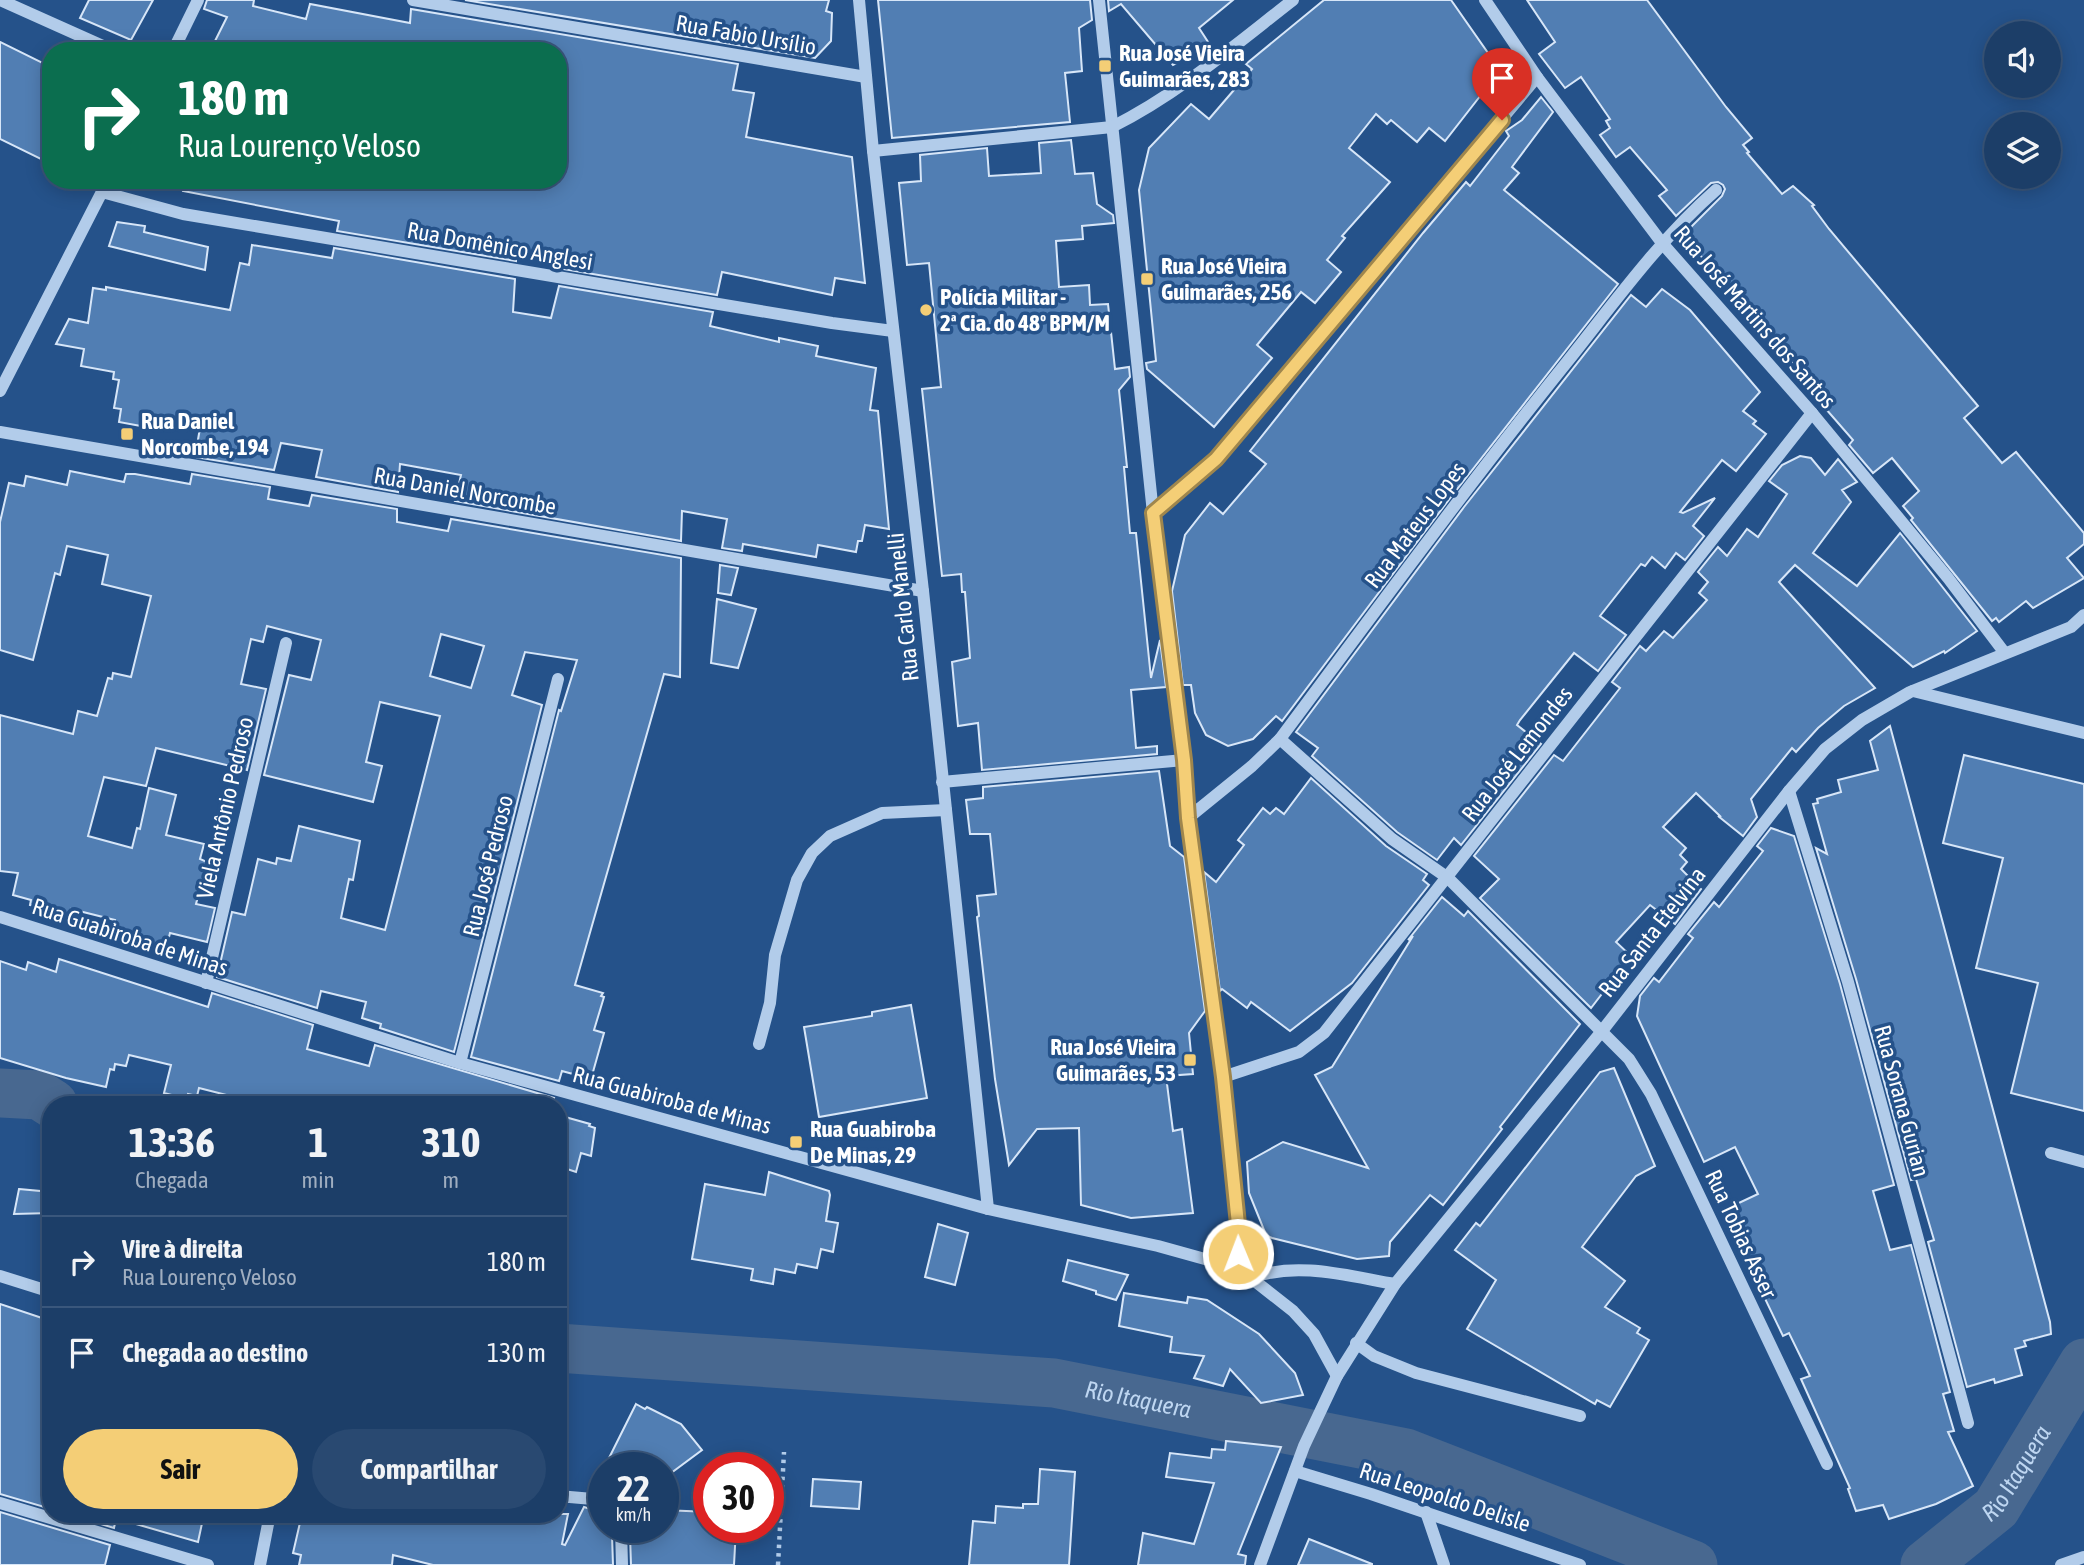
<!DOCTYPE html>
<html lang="pt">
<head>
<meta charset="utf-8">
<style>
  body { margin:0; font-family:"Asap Condensed",sans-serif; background:#294971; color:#f1f3f6; height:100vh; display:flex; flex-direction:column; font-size:26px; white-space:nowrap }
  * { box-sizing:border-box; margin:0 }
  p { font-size:23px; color:#a0aec0 }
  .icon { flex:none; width:38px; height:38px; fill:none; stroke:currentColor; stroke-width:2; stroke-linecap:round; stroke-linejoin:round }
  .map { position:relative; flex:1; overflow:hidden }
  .details { position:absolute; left:42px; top:1096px; width:525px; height:427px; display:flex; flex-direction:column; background:#1c3e68; border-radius:28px; box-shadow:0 4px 18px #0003,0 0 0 2px #3a577c }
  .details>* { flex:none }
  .guide { position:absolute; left:42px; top:42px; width:525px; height:147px; border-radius:28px; box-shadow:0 4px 18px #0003,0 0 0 2px #3a577c; background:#0b6e4f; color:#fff; overflow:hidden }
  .fabs { position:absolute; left:1984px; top:21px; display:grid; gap:14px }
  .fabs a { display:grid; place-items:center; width:77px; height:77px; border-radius:50%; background:#1c3e68; box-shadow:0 4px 18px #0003,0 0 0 2px #3a577c; font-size:35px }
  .speed { position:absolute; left:588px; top:1452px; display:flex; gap:14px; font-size:35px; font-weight:700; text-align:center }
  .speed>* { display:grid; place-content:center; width:91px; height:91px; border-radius:50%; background:#1c3e68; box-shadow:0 4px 18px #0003,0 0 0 2px #3a577c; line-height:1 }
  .speed small { font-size:18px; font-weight:400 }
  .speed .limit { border:10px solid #d22; background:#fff; color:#111 }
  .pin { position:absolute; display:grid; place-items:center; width:60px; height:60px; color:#fff; margin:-72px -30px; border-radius:50% 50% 50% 0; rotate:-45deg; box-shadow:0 0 7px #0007 }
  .pin .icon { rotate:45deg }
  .me { position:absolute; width:77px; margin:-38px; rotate:359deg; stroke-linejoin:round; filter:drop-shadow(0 0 5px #0008) }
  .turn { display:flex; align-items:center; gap:24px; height:147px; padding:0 21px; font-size:32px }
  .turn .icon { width:91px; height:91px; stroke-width:2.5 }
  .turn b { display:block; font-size:49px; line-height:60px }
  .eta { display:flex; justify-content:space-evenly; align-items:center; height:119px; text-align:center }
  .eta b { font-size:42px; font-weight:700; line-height:49px }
  .button { display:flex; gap:14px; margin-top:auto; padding:14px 21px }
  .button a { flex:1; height:80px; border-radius:42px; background:#f4ce76; color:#111; font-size:28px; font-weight:700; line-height:80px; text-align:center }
  .button a+a { background:#294971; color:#f1f3f6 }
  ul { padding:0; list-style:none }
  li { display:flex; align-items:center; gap:21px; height:91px; padding:0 21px; border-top:2px solid #3a577c }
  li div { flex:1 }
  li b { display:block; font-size:26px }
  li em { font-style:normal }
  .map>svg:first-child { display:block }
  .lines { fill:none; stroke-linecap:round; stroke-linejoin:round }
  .river { stroke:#486890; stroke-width:49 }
  .building { fill:#517eb3; stroke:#d7e6f8; stroke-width:2; fill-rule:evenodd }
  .path { stroke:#b2ccea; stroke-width:4.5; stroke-dasharray:3.5 5; stroke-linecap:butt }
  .minor { stroke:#b2ccea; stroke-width:12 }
  .route-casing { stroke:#9f864d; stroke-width:18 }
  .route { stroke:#f4ce76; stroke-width:12 }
  .poi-dot { fill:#f4ce76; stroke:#25528a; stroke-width:2.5 }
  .labels { text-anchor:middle; stroke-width:7; stroke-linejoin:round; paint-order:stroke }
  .street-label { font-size:23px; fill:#fff; stroke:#25528a }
  .poi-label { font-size:23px; font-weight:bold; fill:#fff; stroke:#25528a; text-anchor:start }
  .water-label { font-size:24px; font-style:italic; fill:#bed6f1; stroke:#25528a }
</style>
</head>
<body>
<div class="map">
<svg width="2084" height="1565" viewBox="0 0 2084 1565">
  <rect width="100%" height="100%" fill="#25528a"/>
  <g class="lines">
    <g class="river">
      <polyline points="0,1093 39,1095 53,1104"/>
      <path id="s1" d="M 558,1348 L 1054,1383 L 1406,1453 L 1693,1565"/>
      <path id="s2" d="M 1925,1565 L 1996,1508 L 2084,1363"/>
    </g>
  </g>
  <g class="building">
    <polygon points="89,0 153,0 131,40 80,18"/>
    <polygon points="207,0 254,0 253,6 306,19 310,4 410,23 411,9 738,64 733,90 754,93 746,137 852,157 865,283 835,278 832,295 722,272 717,295 563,269 564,264 556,261 516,254 516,261 337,231 339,221 183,191 184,180 558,180 558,51 210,51 227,17 204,9"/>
    <polygon points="465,0 829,0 826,11 832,13 831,41 815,58"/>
    <polygon points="878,0 1090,0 1092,20 1079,28 1082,71 1065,73 1070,122 892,138"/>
    <polygon points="1108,0 1233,0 1199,28 1210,45 1173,65 1121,4 1109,11"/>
    <polygon points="1324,0 1451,0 1488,53 1479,63 1495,77 1445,141 1429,128 1417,142 1391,120 1387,124 1376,114 1349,148 1390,182 1342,236 1345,238 1327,260 1341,272 1315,303 1301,292 1257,345 1272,358 1214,427 1147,369 1146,363 1156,361 1139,190 1149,148 1191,104 1209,119 1252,69 1246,64"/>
    <polygon points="1527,0 1647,0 1726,107 1752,138 1743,145 1749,152 1747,153 1782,194 1793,186 1814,205 1812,206 1829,229 1978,406 1964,418 2002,463 2016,452 2084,533 2084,544 2067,558 2084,578 2033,608 2026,601 1999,622 1996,618 1992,621 1911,520 1913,518 1903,506 1919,491 1892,458 1873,473 1849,445 1853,440 1812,393 1795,371 1797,369 1683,235 1722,196 1725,189 1723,185 1718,182 1711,183 1676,216 1659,196 1667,190 1630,147 1616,157 1600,135 1610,128 1606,121 1610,119 1581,77 1565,88 1539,54 1555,42"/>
    <polygon points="0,42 51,67 51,164 0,139"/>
    <polygon points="1541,97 1553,112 1512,167 1519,173 1504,190 1618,284 1451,497 1282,721 1276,716 1253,739 1228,746 1206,735 1195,713 1191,685 1183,685 1172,591 1185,535 1210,503 1223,514 1266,464 1250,451 1423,233 1466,182 1470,186 1509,136 1506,131 1522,120"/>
    <polygon points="1071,140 1075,174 1093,173 1097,204 1113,215 1114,223 1082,226 1083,239 1056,241 1059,287 1089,285 1090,305 1108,304 1115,369 1129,367 1130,377 1119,390 1127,467 1124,467 1130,533 1136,533 1151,678 1160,640 1166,687 1131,690 1136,748 1157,746 1157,754 982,770 978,723 958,726 952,662 970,658 965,592 962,592 961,574 942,576 922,389 941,387 929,263 907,265 899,183 921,181 920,155 987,148 989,176 1041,173 1039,143"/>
    <polygon points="117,222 145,226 144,232 208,247 205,270 109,246"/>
    <polygon points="252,245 332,258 334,248 515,279 513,312 551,318 559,286 713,312 710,326 779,342 779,338 818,346 816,356 876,368 870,410 878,411 889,529 865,525 862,541 858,541 856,552 818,545 816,557 743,544 742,551 722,548 727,519 682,511 681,541 455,501 461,475 400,464 398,492 316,477 322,450 281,443 274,470 195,457 200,428 158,421 157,429 119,422 121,409 114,408 119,380 113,379 114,372 81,366 84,349 56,344 69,319 88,323 93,288 106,290 106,287 230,310 240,263 249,265"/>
    <polygon points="1662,289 1690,310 1760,392 1743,411 1756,421 1753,424 1766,434 1736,471 1722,460 1680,512 1683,513 1715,498 1693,526 1704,536 1685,560 1676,553 1665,568 1652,557 1645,566 1641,564 1600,616 1626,635 1598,671 1574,653 1520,720 1517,725 1541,744 1461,845 1454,838 1437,860 1397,832 1312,756 1318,748 1296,732 1464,507 1631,295 1646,307"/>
    <polygon points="1800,456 1811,458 1825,475 1838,459 1857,482 1842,490 1851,502 1813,553 1857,586 1900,533 1977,631 1945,653 1944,651 1913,667 1795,565 1779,582 1875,688 1844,706 1818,728 1796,752 1792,748 1751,799 1757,817 1743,836 1718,816 1721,817 1696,793 1663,827 1686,848 1680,855 1687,862 1681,869 1701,889 1675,924 1650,905 1616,942 1631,956 1591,1008 1480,898 1499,879 1474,856 1554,755 1563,761 1620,688 1612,682 1640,646 1646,651 1664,631 1673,638 1707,600 1699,593 1708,582 1698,572 1718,547 1727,556 1747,529 1758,537 1787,494 1769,481 1782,465"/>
    <path d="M 70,471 L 124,482 L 126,474 L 135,474 L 190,484 L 192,474 L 270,487 L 268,499 L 309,506 L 312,495 L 397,509 L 397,522 L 448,531 L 451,519 L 681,558 L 680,677 L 664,674 L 575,985 L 603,993 L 601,996 L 604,997 L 594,1030 L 604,1033 L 591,1079 L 562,1071 L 559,1081 L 471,1057 L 559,710 L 561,711 L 577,660 L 525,652 L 512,695 L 542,705 L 454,1052 L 380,1028 L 381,1024 L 362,1018 L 366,1002 L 321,991 L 317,1008 L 217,977 L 232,912 L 245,915 L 258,859 L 276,864 L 277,858 L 291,861 L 299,826 L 360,841 L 353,880 L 349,879 L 341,918 L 385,930 L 440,716 L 380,702 L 366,762 L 382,766 L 373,802 L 264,775 L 289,675 L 311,680 L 321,640 L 267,626 L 263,642 L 251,639 L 241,684 L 266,689 L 247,770 L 156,748 L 146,786 L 104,777 L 88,836 L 132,848 L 137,828 L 140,829 L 149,788 L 176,795 L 166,835 L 204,844 L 200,859 L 207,862 L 196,904 L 215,908 L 207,942 L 170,933 L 166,949 L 112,934 L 115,920 L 71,909 L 69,915 L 30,905 L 31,900 L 13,895 L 18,873 L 0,871 L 0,715 L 73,734 L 78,711 L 97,716 L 108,678 L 112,679 L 113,673 L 131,677 L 151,596 L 102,584 L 108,555 L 67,546 L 60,575 L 55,573 L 33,660 L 0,650 L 0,522 L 9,483 L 24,486 L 26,476 L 67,485 ZM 441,634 L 484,646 L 471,688 L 430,676 Z"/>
    <polygon points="720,565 738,568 731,595 718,593"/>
    <polygon points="717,599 756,609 738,668 711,663"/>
    <polygon points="1890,726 2050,1322 2051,1334 2024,1341 2026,1346 2015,1349 2022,1375 1995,1383 1994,1379 1967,1387 1928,1242 1934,1240 1916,1179 1911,1180 1856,979 1816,848 1827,854 1813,804 1818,803 1817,799 1841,792 1838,780 1878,770 1870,741"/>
    <polygon points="1964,755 2084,784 2084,1111 2011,1093 2038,983 1976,968 2003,858 1943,843"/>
    <polygon points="1159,771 1170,846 1184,857 1205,1011 1189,1033 1193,1074 1166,1076 1173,1131 1182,1129 1193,1213 1131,1218 1081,1205 1079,1128 1037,1129 1009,1165 995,1079 977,917 979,916 977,896 996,894 990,834 970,834 966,800 983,798 983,787"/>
    <polygon points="1311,778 1386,846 1427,874 1423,880 1429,885 1352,983 1290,1031 1251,1002 1247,1008 1222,989 1220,991 1204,872 1216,882 1244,845 1238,840 1263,808 1270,814 1276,808 1284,814"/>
    <polygon points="1771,828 1794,836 1840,984 1894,1185 1873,1191 1890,1250 1911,1245 1950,1392 1943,1394 1954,1431 1948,1432 1973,1486 1936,1504 1889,1519 1883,1505 1856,1511 1848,1489 1850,1488 1801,1379 1810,1376 1789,1333 1783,1336 1744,1255 1746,1254 1726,1209 1758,1194 1735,1147 1704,1162 1637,1016 1640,996 1654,978 1659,982 1693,938 1688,934 1714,902 1719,907 1763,851 1757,846"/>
    <polygon points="1442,897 1464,916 1468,911 1580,1024 1500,1127 1502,1129 1443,1205 1430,1195 1390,1242 1389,1256 1357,1259 1272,1238 1266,1235 1249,1193 1247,1162 1283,1142 1368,1168 1315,1075 1332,1067 1413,936 1408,940"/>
    <polygon points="59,959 208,1007 212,993 313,1025 307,1049 369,1066 375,1045 554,1098 552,1104 262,1104 199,1088 197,1096 188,1094 187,1099 164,1093 171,1065 129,1055 126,1066 115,1064 114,1070 110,1069 106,1087 66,1078 0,1058 0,961 26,970 28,962 56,972"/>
    <polygon points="911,1005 927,1098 819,1117 804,1027 872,1016 872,1012"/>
    <polygon points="1614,1068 1655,1166 1636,1176 1582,1247 1625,1281 1605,1307 1640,1328 1637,1333 1649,1340 1610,1407 1597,1400 1595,1404 1467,1329 1496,1280 1455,1250 1476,1223 1480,1226 1600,1072"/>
    <polygon points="558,1115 590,1124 589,1126 595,1128 591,1156 581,1153 576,1172 558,1166"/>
    <polygon points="769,1172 829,1191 830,1195 826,1221 838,1223 833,1252 821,1249 817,1268 797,1264 795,1273 775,1269 773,1284 751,1280 753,1269 692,1259 705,1184 765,1195"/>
    <polygon points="19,1189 51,1192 51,1213 14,1214"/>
    <polygon points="938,1224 968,1233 955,1285 925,1277"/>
    <polygon points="1068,1260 1128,1275 1116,1300 1096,1294 1096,1291 1063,1281"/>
    <polygon points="1124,1293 1187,1303 1188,1297 1207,1300 1259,1334 1295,1373 1303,1395 1261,1403 1230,1369 1223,1386 1194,1378 1204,1356 1170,1352 1172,1337 1119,1326"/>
    <polygon points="0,1304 51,1321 51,1509 0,1494"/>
    <polygon points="636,1404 645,1409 647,1407 681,1424 702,1450 663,1479 663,1468 604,1468"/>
    <polygon points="1226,1441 1281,1447 1238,1554 1246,1556 1245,1565 1138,1565 1143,1533 1194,1544 1214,1483 1166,1477 1170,1453 1211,1458 1212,1449 1225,1450"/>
    <polygon points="1040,1469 1075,1472 1069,1565 969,1565 973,1521 995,1523 996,1506 1023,1508 1023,1504 1038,1504"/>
    <polygon points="813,1479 861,1482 859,1509 811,1506"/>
    <polygon points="584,1507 594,1510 608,1535 612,1535 613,1565 433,1565 393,1555 392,1565 299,1565 301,1555 293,1553 302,1514 568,1514 562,1544 565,1545"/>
    <polygon points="663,1510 709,1512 709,1528 736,1528 734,1565 631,1565 630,1535 646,1535 647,1528 663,1528"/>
    <polygon points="0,1512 110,1545 105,1565 0,1565"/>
    <polygon points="67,1514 117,1514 114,1528"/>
    <polygon points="123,1514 204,1514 198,1542 122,1520"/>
    <polygon points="1309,1539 1372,1564 1372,1565 1298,1565"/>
  </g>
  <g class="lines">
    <polyline class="path" points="778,1565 784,1452"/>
    <g class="minor">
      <polyline points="0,0 114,51"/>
      <polyline points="413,0 866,77"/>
      <polyline points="859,0 873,151 923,591 988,1209"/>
      <polyline points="1099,0 1153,513 1184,760 1188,818 1223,1077 1239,1234 1234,1270"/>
      <polyline points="1485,0 1537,77 1662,243 1812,413 1948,578 2004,652"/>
      <polyline points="173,51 198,0"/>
      <path d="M 873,151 L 1112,127 C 1178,94 1235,45 1293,0"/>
      <polyline points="102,192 183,214 832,323 893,331"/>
      <polyline points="0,391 108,180"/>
      <polyline points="0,432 923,591"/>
      <polyline points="1153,513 1216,459 1537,77"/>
      <polyline points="1913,691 2084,733"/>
      <polyline points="1280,739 1392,839 1448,878 1629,1059 1651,1094 1827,1464"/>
      <polyline points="942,782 1184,760"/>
      <polyline points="1789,791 1848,982 1968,1423"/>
      <path d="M 1188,818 L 1252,766 L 1280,739 C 1374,613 1468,485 1567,362 C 1614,303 1659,240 1716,190"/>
      <polyline points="0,917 460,1063 988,1209 1158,1246 1212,1261 1251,1278 1293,1311 1314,1334 1337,1376"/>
      <polyline points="206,983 286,643"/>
      <polyline points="759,1044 770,1003 775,955 797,880 812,853 830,836 882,813 946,810"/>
      <polyline points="460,1063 558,679"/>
      <polyline points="1223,1077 1299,1052 1324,1033 1812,413"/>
      <polyline points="2051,1153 2084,1162"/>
      <polyline points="0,1276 51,1292"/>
      <path d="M 1251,1278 C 1297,1261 1348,1276 1395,1284"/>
      <polyline points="1356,1343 1374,1356 1416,1373 1580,1416"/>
      <polyline points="1295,1471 1371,1494 1580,1565"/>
      <polyline points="558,1496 593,1499 604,1505"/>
      <polyline points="0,1503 208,1565"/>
      <polyline points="1426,1512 1444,1565"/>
      <polyline points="621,1528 622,1565"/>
      <polyline points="260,1565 270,1514"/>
      <polyline points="1260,1565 1304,1446 1337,1376 1395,1284 1602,1031 1789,791 1825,749 1862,720 1910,692 2071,627 2084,615"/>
      <polyline points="2061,1565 2084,1557"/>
    </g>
  </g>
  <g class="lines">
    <defs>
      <polyline id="route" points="1238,1254 1239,1234 1223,1077 1188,818 1184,760 1153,513 1216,459 1502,120"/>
    </defs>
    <use href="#route" class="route-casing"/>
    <use href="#route" class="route"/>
  </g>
  <g class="poi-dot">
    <rect x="1098" y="59" width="14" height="14" rx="3.5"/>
    <rect x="1140" y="272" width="14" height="14" rx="3.5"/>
    <circle cx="926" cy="310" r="7"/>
    <rect x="120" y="427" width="14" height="14" rx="3.5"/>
    <rect x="1183" y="1053" width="14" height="14" rx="3.5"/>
    <rect x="789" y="1135" width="14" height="14" rx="3.5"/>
  </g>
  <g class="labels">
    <g class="street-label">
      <text transform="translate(746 35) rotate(10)" y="8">Rua Fabio Ursílio</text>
      <text transform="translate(500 246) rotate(10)" y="8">Rua Domênico Anglesi</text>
      <text transform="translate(1755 317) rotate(49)" y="8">Rua José Martins dos Santos</text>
      <text transform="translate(465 491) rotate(10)" y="8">Rua Daniel Norcombe</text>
      <text transform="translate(1415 525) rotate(-53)" y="8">Rua Mateus Lopes</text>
      <text transform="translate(903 607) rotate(-96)" y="8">Rua Carlo Manelli</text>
      <text transform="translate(1517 754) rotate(-52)" y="8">Rua José Lemondes</text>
      <text transform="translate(225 808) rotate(-77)" y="8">Viela Antônio Pedroso</text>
      <text transform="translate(488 866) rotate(-76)" y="8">Rua José Pedroso</text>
      <text transform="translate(1652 932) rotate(-52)" y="8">Rua Santa Etelvina</text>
      <text transform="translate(130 937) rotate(18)" y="8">Rua Guabiroba de Minas</text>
      <text transform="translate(672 1100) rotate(15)" y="8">Rua Guabiroba de Minas</text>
      <text transform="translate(1902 1101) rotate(75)" y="8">Rua Sorana Gurian</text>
      <text transform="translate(1741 1234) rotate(65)" y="8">Rua Tobias Asser</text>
      <text transform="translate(1445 1497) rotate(18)" y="8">Rua Leopoldo Delisle</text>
    </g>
    <g class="poi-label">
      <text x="1119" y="61">Rua José Vieira<tspan x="1119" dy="26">Guimarães, 283</tspan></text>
      <text x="1161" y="274">Rua José Vieira<tspan x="1161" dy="26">Guimarães, 256</tspan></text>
      <text x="940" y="305">Polícia Militar -<tspan x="940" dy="26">2ª Cia. do 48º BPM/M</tspan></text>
      <text x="141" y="429">Rua Daniel<tspan x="141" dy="26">Norcombe, 194</tspan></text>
      <text x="1176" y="1055" text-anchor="end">Rua José Vieira<tspan x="1176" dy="26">Guimarães, 53</tspan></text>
      <text x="810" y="1137">Rua Guabiroba<tspan x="810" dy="26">De Minas, 29</tspan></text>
    </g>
    <g class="water-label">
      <text dy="8" stroke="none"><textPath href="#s1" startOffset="583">Rio Itaquera</textPath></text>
      <text dy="8" stroke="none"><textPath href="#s2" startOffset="131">Rio Itaquera</textPath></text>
    </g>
  </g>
</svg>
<div class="fabs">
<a><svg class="icon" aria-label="sound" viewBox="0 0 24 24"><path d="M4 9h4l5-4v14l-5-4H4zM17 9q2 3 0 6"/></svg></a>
<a><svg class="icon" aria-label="layers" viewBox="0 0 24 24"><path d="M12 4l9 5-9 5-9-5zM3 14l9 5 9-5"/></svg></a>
</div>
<div class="speed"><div>22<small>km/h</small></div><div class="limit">30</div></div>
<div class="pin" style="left:1502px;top:120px;background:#d93025"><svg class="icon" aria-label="arrive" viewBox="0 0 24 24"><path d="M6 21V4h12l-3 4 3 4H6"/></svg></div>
<svg class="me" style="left:1238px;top:1254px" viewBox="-20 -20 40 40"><circle r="17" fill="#f4ce76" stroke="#fff" stroke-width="3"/><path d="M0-11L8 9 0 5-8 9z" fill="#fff"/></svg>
<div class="guide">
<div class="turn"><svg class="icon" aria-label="right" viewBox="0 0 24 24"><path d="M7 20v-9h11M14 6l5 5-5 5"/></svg><div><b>180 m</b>Rua Lourenço Veloso</div></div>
</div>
<section class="details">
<div class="eta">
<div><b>13:36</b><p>Chegada</p></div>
<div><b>1</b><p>min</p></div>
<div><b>310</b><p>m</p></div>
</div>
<ul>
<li><svg class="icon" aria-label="right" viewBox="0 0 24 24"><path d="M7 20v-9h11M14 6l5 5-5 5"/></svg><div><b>Vire à direita</b><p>Rua Lourenço Veloso</p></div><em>180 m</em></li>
<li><svg class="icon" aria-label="arrive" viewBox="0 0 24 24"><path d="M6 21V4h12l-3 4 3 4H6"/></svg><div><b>Chegada ao destino</b></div><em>130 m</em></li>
</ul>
<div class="button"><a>Sair</a><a>Compartilhar</a></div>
</section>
</div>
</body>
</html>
